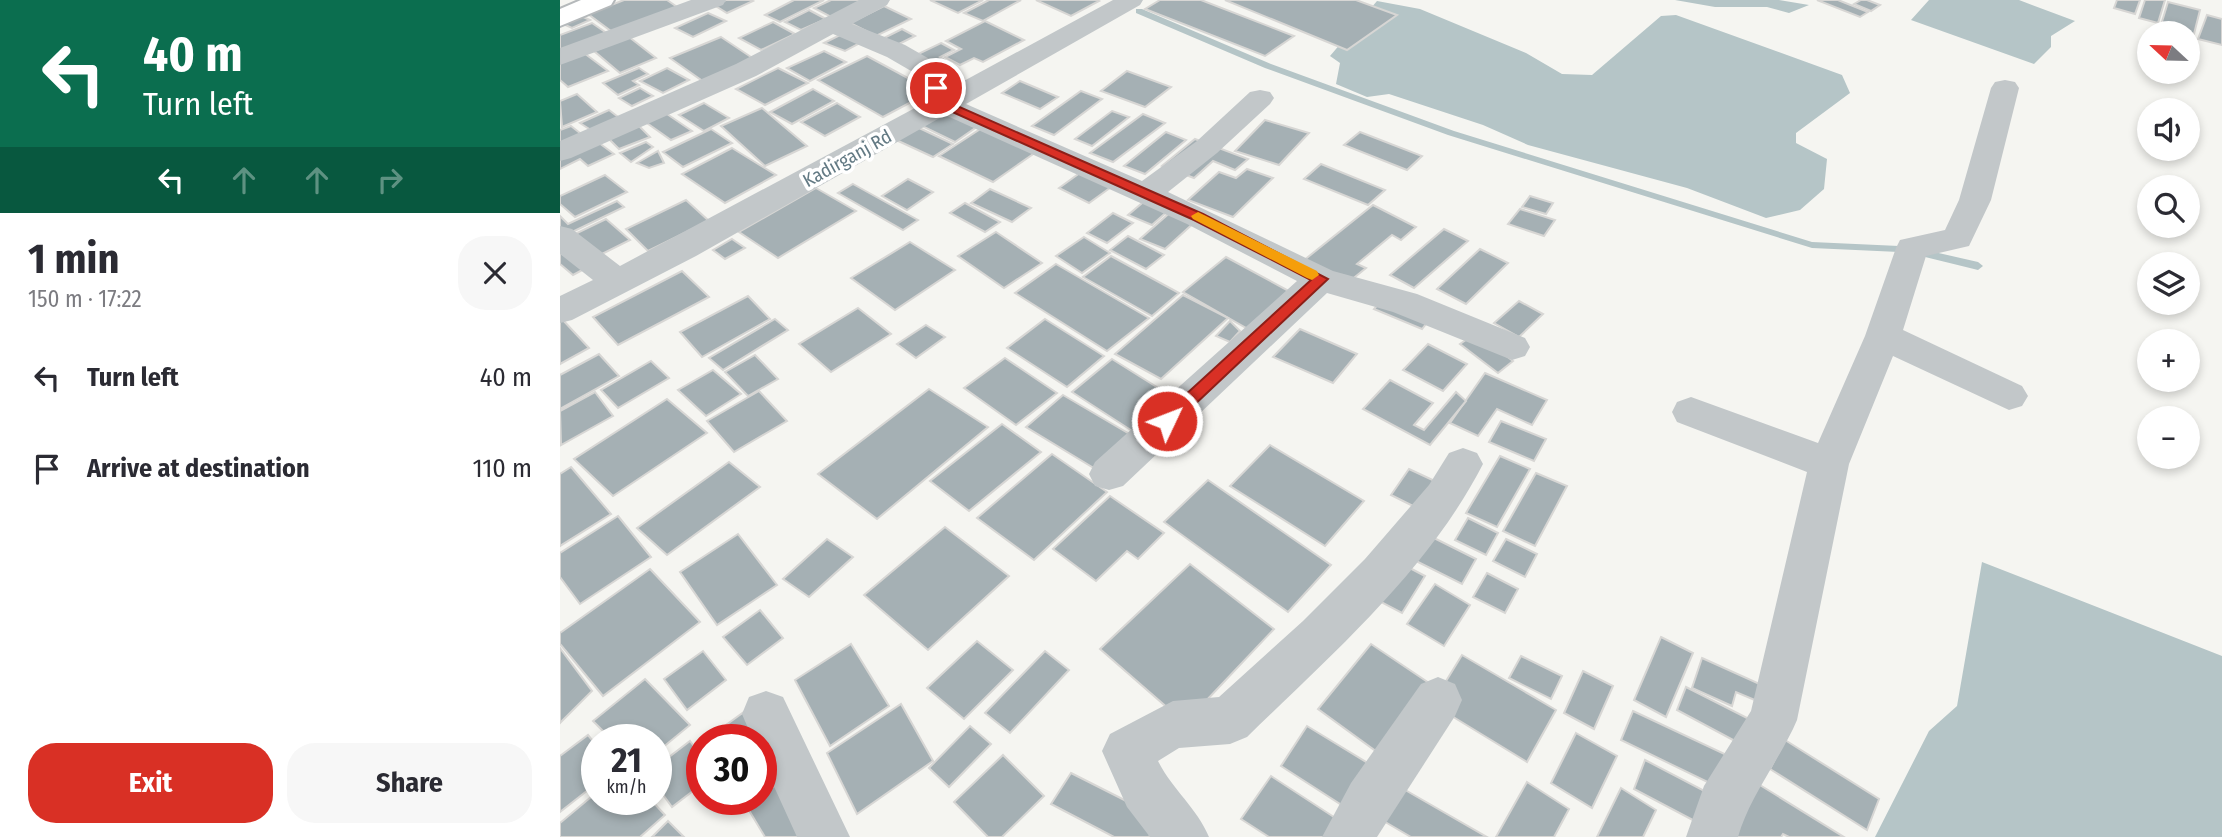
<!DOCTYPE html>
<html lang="en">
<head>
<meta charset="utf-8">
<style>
  body { margin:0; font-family:"Fira Sans Condensed",sans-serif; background:#f7f7f7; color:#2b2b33; height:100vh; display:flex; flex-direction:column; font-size:26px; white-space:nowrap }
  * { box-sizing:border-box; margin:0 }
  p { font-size:23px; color:#7c7c81 }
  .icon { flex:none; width:38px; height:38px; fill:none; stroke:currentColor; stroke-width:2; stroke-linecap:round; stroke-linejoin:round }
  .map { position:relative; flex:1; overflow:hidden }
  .panel { display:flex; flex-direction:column; background:#fff; width:560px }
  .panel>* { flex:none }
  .guide { background:#0b6e4f; color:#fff; overflow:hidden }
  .needle { width:46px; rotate:292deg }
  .tools { position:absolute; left:1577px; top:21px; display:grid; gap:14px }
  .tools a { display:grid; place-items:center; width:63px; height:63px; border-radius:50%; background:#fff; box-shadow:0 4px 10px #0003; font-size:35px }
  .speed { position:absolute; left:21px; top:724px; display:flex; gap:14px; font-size:35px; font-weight:700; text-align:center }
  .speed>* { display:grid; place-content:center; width:91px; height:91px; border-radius:50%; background:#fff; box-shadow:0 4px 10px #0003; line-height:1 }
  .speed small { font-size:18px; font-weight:400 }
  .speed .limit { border:10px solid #d22; background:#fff; color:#111 }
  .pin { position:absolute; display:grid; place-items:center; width:60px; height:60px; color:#fff; margin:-30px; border:4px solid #fff; border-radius:50%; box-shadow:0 2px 7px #0007 }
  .me { position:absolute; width:77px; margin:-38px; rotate:47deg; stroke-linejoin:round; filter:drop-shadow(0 0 5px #0008) }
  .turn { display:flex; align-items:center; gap:24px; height:147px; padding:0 28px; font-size:32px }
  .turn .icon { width:91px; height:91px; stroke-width:2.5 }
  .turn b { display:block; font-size:49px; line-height:60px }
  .lanes { display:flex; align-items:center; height:66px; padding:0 28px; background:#0003; justify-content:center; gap:35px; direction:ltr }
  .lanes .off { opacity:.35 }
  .round { display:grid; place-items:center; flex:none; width:74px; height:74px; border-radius:28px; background:#f7f7f7 }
  .headline { display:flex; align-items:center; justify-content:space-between; height:119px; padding:0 28px }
  h1 { font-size:42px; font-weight:700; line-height:52px }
  .cta { display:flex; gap:14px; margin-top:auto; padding:14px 28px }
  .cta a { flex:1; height:80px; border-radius:28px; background:#d93025; color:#fff; font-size:28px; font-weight:700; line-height:80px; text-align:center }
  .cta a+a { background:#f7f7f7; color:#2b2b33 }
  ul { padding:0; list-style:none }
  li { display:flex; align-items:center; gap:21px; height:91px; padding:0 28px }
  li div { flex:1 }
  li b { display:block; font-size:26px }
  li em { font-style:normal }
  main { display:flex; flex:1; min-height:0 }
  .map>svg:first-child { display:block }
  .water { fill:#b5c5c7 }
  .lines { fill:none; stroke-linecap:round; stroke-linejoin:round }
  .stream { fill:#b5c5c7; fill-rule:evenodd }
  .building { fill:#a5b0b4; stroke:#d7d6d4; stroke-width:2 }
  .highway-casing { stroke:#b5b9bb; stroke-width:4 }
  .minor { fill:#c2c7c9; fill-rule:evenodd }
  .highway { fill:#fff; fill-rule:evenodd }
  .route { fill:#d93025; stroke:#8d1f18; stroke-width:2 }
  .slow { fill:#f59e0b }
  .labels { text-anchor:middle; stroke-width:7; stroke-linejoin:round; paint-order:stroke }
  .far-street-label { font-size:19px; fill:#637a84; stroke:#fff }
</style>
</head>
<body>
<main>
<section class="panel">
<div class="guide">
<div class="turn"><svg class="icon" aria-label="left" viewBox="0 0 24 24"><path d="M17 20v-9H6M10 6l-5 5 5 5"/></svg><div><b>40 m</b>Turn left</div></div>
<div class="lanes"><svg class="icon" aria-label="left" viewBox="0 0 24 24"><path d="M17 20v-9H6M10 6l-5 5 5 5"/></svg><svg class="icon off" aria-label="ahead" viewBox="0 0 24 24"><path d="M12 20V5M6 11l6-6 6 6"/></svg><svg class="icon off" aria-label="ahead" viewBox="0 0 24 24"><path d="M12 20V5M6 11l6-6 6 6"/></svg><svg class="icon off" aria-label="right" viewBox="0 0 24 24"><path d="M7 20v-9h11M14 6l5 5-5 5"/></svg></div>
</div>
<div class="headline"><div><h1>1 min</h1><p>150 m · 17:22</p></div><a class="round"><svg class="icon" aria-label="close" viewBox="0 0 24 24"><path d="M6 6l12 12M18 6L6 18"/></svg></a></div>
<ul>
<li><svg class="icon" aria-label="left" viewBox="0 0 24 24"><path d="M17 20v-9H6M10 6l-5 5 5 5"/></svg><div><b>Turn left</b></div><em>40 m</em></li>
<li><svg class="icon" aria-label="arrive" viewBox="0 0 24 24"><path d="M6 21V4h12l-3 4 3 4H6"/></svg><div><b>Arrive at destination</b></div><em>110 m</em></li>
</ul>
<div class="cta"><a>Exit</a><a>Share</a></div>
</section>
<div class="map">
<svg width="1662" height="837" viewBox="0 0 1662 837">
  <rect width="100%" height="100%" fill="#f5f5f1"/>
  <g class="water">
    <polygon points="1115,0 1219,0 1249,5 1229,13 1207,7 1155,7"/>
    <polygon points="1369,0 1459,0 1515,21 1491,36 1491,47 1474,64 1351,20"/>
    <polygon points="817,1 860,9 966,53 1002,74 1032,75 1101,16 1116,15 1282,75 1290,93 1236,133 1236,143 1267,159 1264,189 1240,210 1206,218 1127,188 968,145 923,125 829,94 807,97 776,84 780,63 770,56"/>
    <polygon points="1422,562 1662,656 1662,837 1315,837 1369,731 1397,706"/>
  </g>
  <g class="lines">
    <g class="stream">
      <polygon points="576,9 582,9 711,64 894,131 1252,242 1339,246 1344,249 1339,252 1252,248 888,135 705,68 576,13"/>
      <polygon points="1361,249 1418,262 1423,266 1418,270 1357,255 1356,253"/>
    </g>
  </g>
  <g class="building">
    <polygon points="64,0 107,0 120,9 55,34 28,14"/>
    <polygon points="166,0 191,0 193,1 167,13 154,5"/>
    <polygon points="234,0 264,0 220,22 205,15"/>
    <polygon points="271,0 307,0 271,17 254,8"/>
    <polygon points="370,0 423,0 398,13"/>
    <polygon points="429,0 461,0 423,21 404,13"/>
    <polygon points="476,0 537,0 539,1 511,16"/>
    <polygon points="600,0 641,0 734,36 705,56 585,9"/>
    <polygon points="665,0 796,0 837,15 787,50"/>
    <polygon points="1257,0 1278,0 1308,12 1300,17"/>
    <polygon points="1301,0 1307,0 1320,5 1311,11 1294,4"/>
    <polygon points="1557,0 1580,0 1575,14 1554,8"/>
    <polygon points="1585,0 1605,0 1598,23 1579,18"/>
    <polygon points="1608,2 1640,10 1634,34 1601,25"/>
    <polygon points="324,6 351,19 316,36 290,23"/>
    <polygon points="249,10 266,19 241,30 225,22"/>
    <polygon points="148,13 166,21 133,37 115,28"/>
    <polygon points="1647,15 1662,19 1662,45 1638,39"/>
    <polygon points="21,16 30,20 12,28 3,24"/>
    <polygon points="425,21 464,40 423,62 414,58 400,65 385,57 401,49 386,41"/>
    <polygon points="213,22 235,34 201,50 179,38"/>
    <polygon points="32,23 48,34 0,53 0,35"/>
    <polygon points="342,29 355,36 335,46 322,39"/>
    <polygon points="282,34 302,42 285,51 264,43"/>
    <polygon points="69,37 96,58 60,73 34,51"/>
    <polygon points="161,37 194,59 144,82 110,58"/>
    <polygon points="381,43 394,50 380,57 386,61 375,66 356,55"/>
    <polygon points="264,51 286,62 250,81 227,68"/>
    <polygon points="24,53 48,71 8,87 0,80 0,62"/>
    <polygon points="307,56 372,91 323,117 258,80"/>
    <polygon points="79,68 88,74 73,81 79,85 58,95 43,83"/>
    <polygon points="107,68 129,80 103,93 80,81"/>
    <polygon points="218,68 248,83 205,105 176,89"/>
    <polygon points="567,71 611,87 585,107 541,91"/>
    <polygon points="460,81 498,97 480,109 442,93"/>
    <polygon points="80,88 93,96 72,106 59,98"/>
    <polygon points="253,89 274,101 232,124 210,112"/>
    <polygon points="521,91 542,99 494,135 472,126"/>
    <polygon points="17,94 37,112 2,127 0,101"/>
    <polygon points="144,103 169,118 144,131 119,115"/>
    <polygon points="277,103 300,117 265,136 241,122"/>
    <polygon points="202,108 247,146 205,166 161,126"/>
    <polygon points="49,110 62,120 34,132 20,123"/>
    <polygon points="388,110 421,124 395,142 362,126"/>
    <polygon points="552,111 569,117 532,146 515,139"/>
    <polygon points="104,112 132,131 111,140 84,121"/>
    <polygon points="583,114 605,123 553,162 530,153"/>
    <polygon points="705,120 749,133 719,165 675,151"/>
    <polygon points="78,125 90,137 59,149 48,138"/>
    <polygon points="11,126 25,137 0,148 0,130"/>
    <polygon points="355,126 393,144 373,157 334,139"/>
    <polygon points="425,126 479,150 433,182 379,156"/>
    <polygon points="151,129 172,143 123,167 103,152"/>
    <polygon points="606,132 626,140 585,174 564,166"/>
    <polygon points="800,132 862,156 847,170 784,145"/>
    <polygon points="635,139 688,159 675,170 653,161 634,178 602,166"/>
    <polygon points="35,140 54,154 28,166 20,159 0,169 0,157"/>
    <polygon points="86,142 93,147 71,162 60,153"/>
    <polygon points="172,148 216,175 165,203 122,174"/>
    <polygon points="98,151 104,163 89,168 77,163"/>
    <polygon points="761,164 825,190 808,205 744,179"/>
    <polygon points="687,169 713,178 673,217 628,200 659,172 676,178"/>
    <polygon points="524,170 554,185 529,203 499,188"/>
    <polygon points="45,175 67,192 15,217 0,204 0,196"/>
    <polygon points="348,179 373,192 347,210 322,196"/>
    <polygon points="293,184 358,220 343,230 278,193"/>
    <polygon points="256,188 296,211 218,258 179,232"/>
    <polygon points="430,189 471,208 452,222 411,203"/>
    <polygon points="970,196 993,203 986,214 962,207"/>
    <polygon points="587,199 610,209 592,225 568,215"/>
    <polygon points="126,200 149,221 88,251 66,229"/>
    <polygon points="57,201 64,207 6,235 0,229 0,216 8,224"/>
    <polygon points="405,203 440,222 425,232 390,213"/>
    <polygon points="813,205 856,227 841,240 832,235 797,264 806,268 785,285 743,261"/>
    <polygon points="960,209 995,220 984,236 948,224"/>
    <polygon points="613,210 637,220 605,249 580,239"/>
    <polygon points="553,213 573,223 547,243 527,233"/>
    <polygon points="46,219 70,240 38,256 15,234"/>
    <polygon points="884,229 908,241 854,288 830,275"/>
    <polygon points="436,232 482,263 444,288 398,256"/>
    <polygon points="568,236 604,255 586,269 550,250"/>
    <polygon points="524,237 550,253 522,273 496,256"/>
    <polygon points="172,239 185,248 165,259 153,250"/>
    <polygon points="350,242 395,270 335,310 291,278"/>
    <polygon points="920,249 948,263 906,304 877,289"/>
    <polygon points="0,253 28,267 13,275 0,264"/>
    <polygon points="551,256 619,293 592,316 523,277"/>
    <polygon points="666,257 738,296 695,333 623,292"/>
    <polygon points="496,264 589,318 547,351 455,293"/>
    <polygon points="122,271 149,297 58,345 33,317"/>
    <polygon points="830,290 877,310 862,329 814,309"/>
    <polygon points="623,295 668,318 601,379 555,354"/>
    <polygon points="188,296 210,319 142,357 120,332"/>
    <polygon points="959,301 983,314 959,337 934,323"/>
    <polygon points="298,308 331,334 271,372 239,344"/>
    <polygon points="1,318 29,348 0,364 0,319"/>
    <polygon points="215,319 228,330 163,370 149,358"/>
    <polygon points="485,319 544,356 507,387 447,348"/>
    <polygon points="670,321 680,331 670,342 656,336"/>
    <polygon points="366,325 385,337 356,358 337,344"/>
    <polygon points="740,329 797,354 773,383 713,357"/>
    <polygon points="916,333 953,361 938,373 900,344"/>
    <polygon points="868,344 907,364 883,391 843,370"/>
    <polygon points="39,354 59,376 0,409 0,375"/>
    <polygon points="195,355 218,379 188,396 165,372"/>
    <polygon points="445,358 497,393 456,425 404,388"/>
    <polygon points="552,359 619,401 580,436 512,392"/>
    <polygon points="91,361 109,378 58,408 41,390"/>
    <polygon points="153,370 181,394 146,416 118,390"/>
    <polygon points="925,373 987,400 972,425 937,409 918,436 890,423"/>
    <polygon points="830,380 873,403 854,425 864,430 896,392 906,401 870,445 803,409"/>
    <polygon points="369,389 428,427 317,519 258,474"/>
    <polygon points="199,391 227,421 174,452 147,421"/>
    <polygon points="35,392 53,416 1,445 0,411"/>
    <polygon points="503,395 578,439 542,473 466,427"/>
    <polygon points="107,399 147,433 53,496 14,459"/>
    <polygon points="941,421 986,439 974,461 929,442"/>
    <polygon points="442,424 481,452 409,511 370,481"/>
    <polygon points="710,445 804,501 765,546 670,486"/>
    <polygon points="492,454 547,492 474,560 417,518"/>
    <polygon points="940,456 970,469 937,527 906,513"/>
    <polygon points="169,462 200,487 107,555 77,528"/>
    <polygon points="11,467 51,514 0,546 0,474"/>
    <polygon points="849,469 879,483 861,510 831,495"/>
    <polygon points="976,473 1007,486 975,546 943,531"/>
    <polygon points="648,480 771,565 728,612 604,522"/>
    <polygon points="550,496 604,533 578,559 567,551 536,581 493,549"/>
    <polygon points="58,516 91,557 20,604 0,577 0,553"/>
    <polygon points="908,518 938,533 926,555 895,540"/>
    <polygon points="385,527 449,576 368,650 304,595"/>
    <polygon points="862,532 916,559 902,584 846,556"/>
    <polygon points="178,534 217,585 157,625 120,572"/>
    <polygon points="267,539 293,557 249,597 223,579"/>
    <polygon points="946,539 977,554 965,577 933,561"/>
    <polygon points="630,564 714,629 625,723 540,649"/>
    <polygon points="844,565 865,576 842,613 819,601"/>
    <polygon points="90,569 140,622 43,696 0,644 0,633"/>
    <polygon points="927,573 958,589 945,613 913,597"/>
    <polygon points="875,584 910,605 884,646 847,624"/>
    <polygon points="200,610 223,638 187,665 163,637"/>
    <polygon points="1101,637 1133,653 1106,717 1074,700"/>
    <polygon points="417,641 453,670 404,719 367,688"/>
    <polygon points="291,644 329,706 270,746 235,680"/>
    <polygon points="811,644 875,687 824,757 758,709"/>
    <polygon points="0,648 32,691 0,723"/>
    <polygon points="143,651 166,680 127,710 104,679"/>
    <polygon points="485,651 509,670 450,733 425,713"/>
    <polygon points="902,655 996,710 967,762 872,704"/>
    <polygon points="961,656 1002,676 991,699 949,678"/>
    <polygon points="1142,658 1213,690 1209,706 1176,692 1172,706 1132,688"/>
    <polygon points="1023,671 1053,686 1034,729 1004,713"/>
    <polygon points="85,679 130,725 96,753 96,740 52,740 33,721"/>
    <polygon points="1126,687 1197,723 1188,748 1117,710"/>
    <polygon points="341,704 373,761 297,814 267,753"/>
    <polygon points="188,709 224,764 201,782 201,740 150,740 148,738"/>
    <polygon points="1073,711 1171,757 1162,789 1061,740"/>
    <polygon points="410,726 431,744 389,787 369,768"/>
    <polygon points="747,726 816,768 791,811 721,766"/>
    <polygon points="1016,733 1057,756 1032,808 991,783"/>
    <polygon points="28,735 37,746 37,783 0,812 0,756"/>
    <polygon points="1225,740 1319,799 1307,830 1210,769"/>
    <polygon points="130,741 142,757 142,784 112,807 96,785 96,767"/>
    <polygon points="443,755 484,796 442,837 428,837 394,802"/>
    <polygon points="1085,760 1156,797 1146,827 1074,789"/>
    <polygon points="511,773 600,818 589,837 554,837 491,804"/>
    <polygon points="711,776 780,821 771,837 709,837 681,819"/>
    <polygon points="221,781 257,837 205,837 187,807 196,800 201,800 201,796"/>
    <polygon points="967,782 1009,809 994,837 936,837"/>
    <polygon points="1195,782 1284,837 1229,837 1223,834 1221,837 1165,837"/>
    <polygon points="833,783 927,837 851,837 815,816"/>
    <polygon points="1061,788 1096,810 1083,837 1037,837"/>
    <polygon points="37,792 37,800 91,800 105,815 80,837 0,837 0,823"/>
    <polygon points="108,821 124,837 92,837"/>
  </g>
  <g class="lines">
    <defs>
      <polygon id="highway" points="21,0 54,0 51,5 0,26 0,9"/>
    </defs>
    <use href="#highway" class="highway-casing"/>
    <g class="minor">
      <polygon points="131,0 166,0 163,5 0,65 0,48"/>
      <polygon points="299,0 330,0 327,5 292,24 345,45 380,65 391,88 553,0 583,0 580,5 406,104 582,181 637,141 690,92 700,90 710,92 714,98 710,104 657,153 608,192 773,271 857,294 965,338 970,347 965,356 952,360 833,312 767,293 563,486 549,490 535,486 529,474 535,462 737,281 627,224 385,115 136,256 12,320 0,323 0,296 33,280 0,254 0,226 12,229 60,266 368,101 358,75 327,57 273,34 196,76 11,158 0,161 0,141 176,64"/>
      <path d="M 1445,80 L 1455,82 L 1459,88 L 1431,200 L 1409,246 L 1366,256 L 1343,330 L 1462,386 L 1468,396 L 1462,406 L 1449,410 L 1333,356 L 1289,464 L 1237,720 C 1220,760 1190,795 1178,837 L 1126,837 L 1144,786 L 1191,711 L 1247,472 L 1117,422 L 1112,412 L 1117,402 L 1131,397 L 1258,443 L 1305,336 L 1336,248 L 1340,240 L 1385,230 L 1399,200 L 1431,88 L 1435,82 Z"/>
      <path d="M 903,448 L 917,453 L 923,464 C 868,571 772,654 687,737 L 670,744 L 619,748 L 598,761 C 612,789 637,808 649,837 L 590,837 L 567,807 L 542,751 L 550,734 L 613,701 L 659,697 L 743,621 L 805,559 L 869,485 L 889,453 Z"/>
      <polygon points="878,677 895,684 902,700 895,716 817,837 762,837 791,783 861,684"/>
      <polygon points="206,691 223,697 290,837 237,837 201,758 201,740 193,740 182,714 189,697"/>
    </g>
    <use href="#highway" class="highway"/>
  </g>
  <polygon class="route" points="372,85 380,85 388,102 643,214 768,279 613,425 601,425 599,421 601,417 751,280 634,220 379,106 371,88"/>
  <polygon class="slow" points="638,212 757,271 759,275 752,280 747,278 633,219 631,216"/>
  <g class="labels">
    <g class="far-street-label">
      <text transform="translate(287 158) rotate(-29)" y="7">Kadirganj Rd</text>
    </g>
  </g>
</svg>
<div class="tools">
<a><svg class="needle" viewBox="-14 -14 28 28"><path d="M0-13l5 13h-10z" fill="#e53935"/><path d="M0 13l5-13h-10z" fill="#7c7c81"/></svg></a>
<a><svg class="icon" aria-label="sound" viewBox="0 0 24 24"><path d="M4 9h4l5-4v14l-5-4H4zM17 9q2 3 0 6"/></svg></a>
<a><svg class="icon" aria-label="search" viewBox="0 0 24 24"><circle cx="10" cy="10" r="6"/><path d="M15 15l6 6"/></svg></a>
<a><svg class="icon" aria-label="layers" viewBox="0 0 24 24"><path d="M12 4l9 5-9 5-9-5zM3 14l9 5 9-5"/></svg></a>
<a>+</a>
<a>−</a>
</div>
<div class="speed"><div>21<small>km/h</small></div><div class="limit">30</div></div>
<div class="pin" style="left:376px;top:88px;background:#d93025"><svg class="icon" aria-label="arrive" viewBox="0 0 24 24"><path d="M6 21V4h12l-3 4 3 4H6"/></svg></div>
<svg class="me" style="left:607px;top:421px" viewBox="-20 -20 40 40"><circle r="17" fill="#d93025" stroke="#fff" stroke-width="3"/><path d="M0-11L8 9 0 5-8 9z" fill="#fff"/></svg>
</div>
</main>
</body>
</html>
